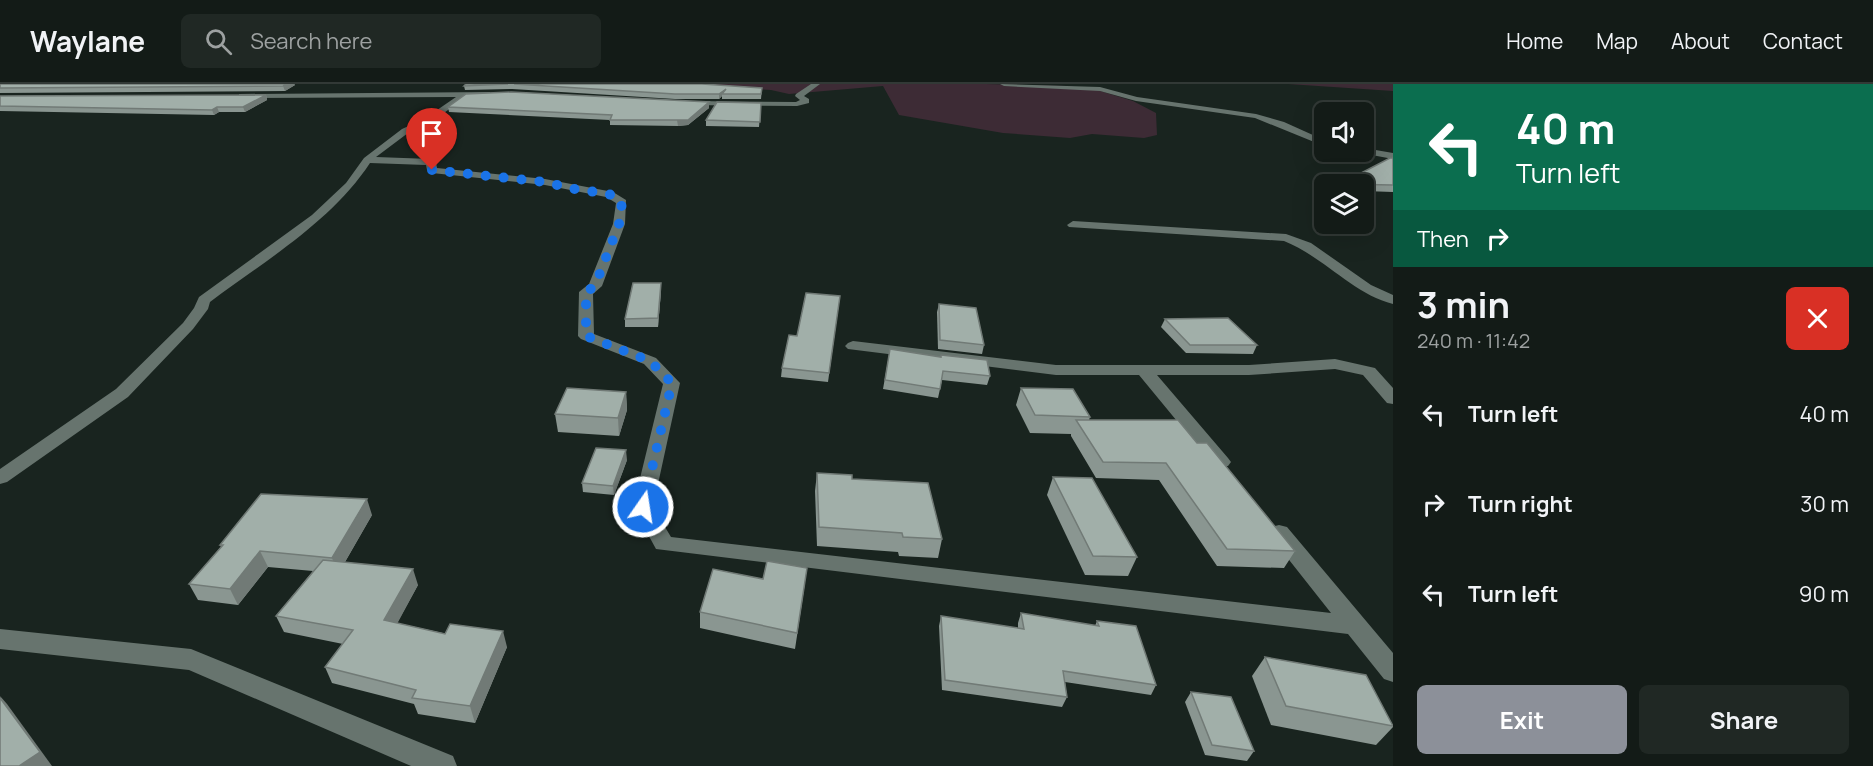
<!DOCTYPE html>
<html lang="en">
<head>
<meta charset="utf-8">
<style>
  body { margin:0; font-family:Manrope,sans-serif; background:#202824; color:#f1f3f6; height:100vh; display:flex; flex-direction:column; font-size:22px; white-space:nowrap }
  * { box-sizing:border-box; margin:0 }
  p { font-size:20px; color:#9da1a1 }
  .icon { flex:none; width:33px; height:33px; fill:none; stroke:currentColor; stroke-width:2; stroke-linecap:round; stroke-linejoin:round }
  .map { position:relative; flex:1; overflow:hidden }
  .details { display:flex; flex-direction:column; background:#131b17; width:480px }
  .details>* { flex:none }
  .top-card { background:#0b6e4f; color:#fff; overflow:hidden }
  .fabs { position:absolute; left:1314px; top:18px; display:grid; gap:12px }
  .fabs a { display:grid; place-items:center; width:60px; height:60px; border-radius:9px; background:#131b17; box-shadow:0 6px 24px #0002,0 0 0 2px #323936; font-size:30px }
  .pin { position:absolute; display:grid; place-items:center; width:51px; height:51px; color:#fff; margin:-62px -26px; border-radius:50% 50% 50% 0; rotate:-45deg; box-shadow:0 0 6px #0007 }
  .pin .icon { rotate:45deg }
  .me { position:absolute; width:66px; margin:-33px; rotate:13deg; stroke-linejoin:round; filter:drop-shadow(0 0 4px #0008) }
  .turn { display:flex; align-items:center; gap:21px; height:126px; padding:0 24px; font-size:27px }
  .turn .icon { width:78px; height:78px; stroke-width:2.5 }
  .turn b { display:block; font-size:42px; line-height:51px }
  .then { display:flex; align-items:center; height:57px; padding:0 24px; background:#0003; gap:12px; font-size:22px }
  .round { display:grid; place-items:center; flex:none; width:63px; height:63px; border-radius:9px; background:#202824 }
  .summary { display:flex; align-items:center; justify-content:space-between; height:102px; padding:0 24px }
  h1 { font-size:36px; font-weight:700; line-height:45px }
  .button { display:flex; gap:12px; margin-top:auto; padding:12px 24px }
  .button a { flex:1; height:69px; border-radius:9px; background:#8c9099; color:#fff; font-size:24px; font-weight:700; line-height:69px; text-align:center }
  .button a+a { background:#202824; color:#f1f3f6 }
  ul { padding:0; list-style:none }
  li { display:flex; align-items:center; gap:18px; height:90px; padding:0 24px }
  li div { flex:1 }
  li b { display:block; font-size:22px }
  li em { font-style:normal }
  header { display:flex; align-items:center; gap:36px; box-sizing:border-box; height:84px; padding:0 30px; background:#131b17; border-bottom:2px solid #323936 }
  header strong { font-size:28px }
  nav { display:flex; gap:33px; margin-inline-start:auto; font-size:21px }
  .search { width:420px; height:54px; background:#202824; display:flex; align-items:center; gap:15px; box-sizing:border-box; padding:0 21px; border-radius:9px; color:#9da1a1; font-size:22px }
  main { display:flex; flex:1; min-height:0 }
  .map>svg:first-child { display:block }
  .green { fill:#3d2b35 }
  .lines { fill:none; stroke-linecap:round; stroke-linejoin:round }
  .minor { fill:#67746e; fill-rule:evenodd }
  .wall { fill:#8a9691 }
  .shaded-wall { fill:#717a76 }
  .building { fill:#a1afa9; stroke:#717a76; stroke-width:1.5 }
  .route { stroke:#1a73e8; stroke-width:10; stroke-dasharray:0 18 }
</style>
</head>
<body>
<header>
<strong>Waylane</strong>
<div class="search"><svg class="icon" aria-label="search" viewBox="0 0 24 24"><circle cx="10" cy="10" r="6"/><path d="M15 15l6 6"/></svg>Search here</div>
<nav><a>Home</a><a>Map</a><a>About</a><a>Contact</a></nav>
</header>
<main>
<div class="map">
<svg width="1393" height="682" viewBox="0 0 1393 682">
  <rect width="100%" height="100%" fill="#19241f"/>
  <g class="green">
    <polygon points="674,0 986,0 1068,2 1097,6 1133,17 1156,29 1157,51 1144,54 1092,50 1070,54 1003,49 899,31 883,2 789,10 771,6"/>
    <polygon points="1286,0 1393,0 1393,7 1288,0"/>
  </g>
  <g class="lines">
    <g class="minor">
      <polygon points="811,0 820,0 804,12 809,15 809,19 797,22 685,21 681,19 685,17 796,18 800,16 795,12 796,10"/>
      <polygon points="1000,0 1100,3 1137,13 1256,30 1284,38 1324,56 1324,62 1255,34 1136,17 1100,7 1004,2"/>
      <path d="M 490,8 L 490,12 L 487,12 L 466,13 L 430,39 L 408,49 L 376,73 L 431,75 L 436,78 L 437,84 L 545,95 L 613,108 L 626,116 L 625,140 L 602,202 L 593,210 L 594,250 L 656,274 L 680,299 L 653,423 L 671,453 L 1331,529 L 1271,453 L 1268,448 L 1271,443 L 1279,441 L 1287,443 L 1393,569 L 1393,598 L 1384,595 L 1348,550 L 656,465 L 633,423 L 663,300 L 644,280 L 581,255 L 578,252 L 579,208 L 589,200 L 613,140 L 616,119 L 606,113 L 545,101 L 432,89 L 427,86 L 426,81 L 370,79 C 331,138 266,176 210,218 L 208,225 L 193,245 L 128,313 L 7,398 L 0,400 L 0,385 L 116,305 L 183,239 L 194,224 L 199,213 L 312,131 L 346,99 L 364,74 L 402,45 L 424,35 L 456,13 L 242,14 L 239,14 L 239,10 Z"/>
      <polygon points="1364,64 1393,69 1393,75 1361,69"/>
      <path d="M 1073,137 L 1286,150 L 1311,159 L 1371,201 L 1393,211 L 1393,220 C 1353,210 1324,173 1284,157 L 1069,143 L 1067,141 Z"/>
      <polygon points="853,257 1056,281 1249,281 1335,275 1375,284 1393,304 1393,320 1387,319 1363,291 1335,285 1249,291 1157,291 1228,374 1231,378 1228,382 1214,382 1139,291 1056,291 848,265 845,262 848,259"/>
      <polygon points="0,545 191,565 453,672 457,682 411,682 189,586 0,565"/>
    </g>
  </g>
  <g class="wall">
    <polygon points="0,0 294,0 295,1 285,7 0,9"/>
    <polygon points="466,0 702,0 762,4 761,15 722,15 722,12 719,15 675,15 512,5 465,6 464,2"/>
    <polygon points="266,11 267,16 245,28 219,28 214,31 0,27 0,12"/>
    <polygon points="709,18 709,24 688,41 678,42 610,41 610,36 449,28 448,23"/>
    <polygon points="761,19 759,43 706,42 706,36"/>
    <polygon points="1393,74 1393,108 1364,107 1364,100"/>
    <polygon points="661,207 658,243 625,243 625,235"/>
    <polygon points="840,212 828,298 781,293 782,284 797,252"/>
    <polygon points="939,220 984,261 982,270 938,265 937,228"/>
    <polygon points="1165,235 1257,261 1253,270 1186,269 1161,243"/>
    <polygon points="890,265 990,292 987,301 942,296 938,314 883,305"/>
    <polygon points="1021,304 1090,333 1089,336 1197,359 1295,467 1284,484 1217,482 1159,396 1096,394 1071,352 1071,350 1030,349 1016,321"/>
    <polygon points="626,308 627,326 619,352 558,348 555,330"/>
    <polygon points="627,376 614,411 583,408 582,399"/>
    <polygon points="817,389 852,395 942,455 938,474 899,472 898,468 817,462 815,407"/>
    <polygon points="1053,393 1137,473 1128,492 1085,491 1047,411"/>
    <polygon points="372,431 345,478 418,501 397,539 507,563 475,639 418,630 414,620 332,599 325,583 343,560 284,548 276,532 313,487 268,483 238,521 198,516 189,500 221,463 220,461"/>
    <polygon points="763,495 805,499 795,565 700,544 700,528"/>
    <polygon points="1021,529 1095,542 1097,537 1156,601 1151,611 1065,598 1067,613 1062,623 942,606 939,542 941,532 1018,544 1018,539"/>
    <polygon points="1265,573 1393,641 1393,643 1376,661 1271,641 1252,592"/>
    <polygon points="1191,608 1254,667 1247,677 1205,671 1185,618"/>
  </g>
  <g class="shaded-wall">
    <polygon points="287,0 294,0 295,1 285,7 283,2"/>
    <polygon points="726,5 722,10 722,12 719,15 719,10"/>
    <polygon points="266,11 267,16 245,28 243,23"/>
    <polygon points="709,18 709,24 688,41 678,42 677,36"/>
    <polygon points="217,23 219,28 214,31 212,26"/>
    <polygon points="661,199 661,207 658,243 658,234"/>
    <polygon points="626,308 627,326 619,352 618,334"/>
    <polygon points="626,366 627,376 614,411 613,402"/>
    <polygon points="367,415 372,431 338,490 332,474"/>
    <polygon points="260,467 268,483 238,521 230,505"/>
    <polygon points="413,485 418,501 390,553 384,536"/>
    <polygon points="503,547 507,563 475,639 470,622"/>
    <polygon points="0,612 7,620 52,682 19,682"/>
  </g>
  <g class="building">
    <polygon points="0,0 287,0 283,2 0,4"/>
    <polygon points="466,0 508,0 464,2"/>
    <polygon points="514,0 702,0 762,4 761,10 722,10 726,5 719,10 675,10"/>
    <polygon points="511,8 709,18 688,36 610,36 612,31 448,23 466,10"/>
    <polygon points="266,11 243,23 217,23 212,26 0,22 0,12"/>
    <polygon points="717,18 761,19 760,38 706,36"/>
    <polygon points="1390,74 1393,74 1393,101 1340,100"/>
    <polygon points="633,199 661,199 658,234 625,235"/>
    <polygon points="806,209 840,212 829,289 782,284 789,251 797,252"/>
    <polygon points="939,220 976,224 984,261 940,256"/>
    <polygon points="1228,234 1257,261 1190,261 1165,235"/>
    <polygon points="890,265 941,273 941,271 987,276 990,292 943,287 940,305 885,296"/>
    <polygon points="567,304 626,308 618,334 555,330"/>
    <polygon points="1021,304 1073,305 1090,333 1035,331"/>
    <polygon points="1076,336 1178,336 1197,359 1207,359 1295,467 1227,465 1166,379 1103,378"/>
    <polygon points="596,364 626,366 613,402 582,399"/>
    <polygon points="817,389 852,391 852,395 928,399 942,455 903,453 902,449 819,443"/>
    <polygon points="1053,393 1092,394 1137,473 1093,472"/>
    <polygon points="261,410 367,415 332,474 260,467 230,505 189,500 223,461 220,461"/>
    <polygon points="323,476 413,485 384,536 445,550 450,540 503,547 470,622 412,614 416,606 325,583 353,546 276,532"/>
    <polygon points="767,477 807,484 797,549 700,528 713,485 763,495"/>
    <polygon points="1021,529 1099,542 1097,537 1136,542 1156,601 1063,587 1067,613 945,596 941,532 1024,545"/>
    <polygon points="1265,573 1366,591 1393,642 1286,622"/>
    <polygon points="1191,608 1231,613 1254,667 1212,661"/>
    <polygon points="0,614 40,668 19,682 0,682"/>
  </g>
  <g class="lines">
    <polyline class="route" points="432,86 545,98 574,105 609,110 622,118 619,140 595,202 586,208 586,252 650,277 672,299 643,423"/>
  </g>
</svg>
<div class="fabs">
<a><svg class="icon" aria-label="sound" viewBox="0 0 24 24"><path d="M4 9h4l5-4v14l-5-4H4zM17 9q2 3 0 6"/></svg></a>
<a><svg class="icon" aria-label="layers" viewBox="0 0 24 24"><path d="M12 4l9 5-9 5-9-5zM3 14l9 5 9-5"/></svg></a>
</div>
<div class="pin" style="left:432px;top:86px;background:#d93025"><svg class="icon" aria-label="arrive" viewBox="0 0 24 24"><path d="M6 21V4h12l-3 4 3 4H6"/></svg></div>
<svg class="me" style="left:643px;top:423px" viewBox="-20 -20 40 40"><circle r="17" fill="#1a73e8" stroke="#fff" stroke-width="3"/><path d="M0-11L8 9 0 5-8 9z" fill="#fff"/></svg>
</div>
<section class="details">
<div class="top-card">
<div class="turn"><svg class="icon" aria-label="left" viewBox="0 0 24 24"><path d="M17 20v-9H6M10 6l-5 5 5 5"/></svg><div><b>40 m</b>Turn left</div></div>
<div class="then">Then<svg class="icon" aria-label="right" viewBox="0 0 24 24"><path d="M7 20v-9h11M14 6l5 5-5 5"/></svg></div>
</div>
<div class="summary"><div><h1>3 min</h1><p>240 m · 11:42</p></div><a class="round" style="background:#d93025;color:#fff"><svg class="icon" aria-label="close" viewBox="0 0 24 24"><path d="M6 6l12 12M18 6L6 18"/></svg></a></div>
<ul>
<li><svg class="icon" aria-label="left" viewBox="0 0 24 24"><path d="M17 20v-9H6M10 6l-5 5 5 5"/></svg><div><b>Turn left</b></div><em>40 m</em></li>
<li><svg class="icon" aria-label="right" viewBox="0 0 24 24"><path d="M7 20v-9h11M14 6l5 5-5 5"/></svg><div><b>Turn right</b></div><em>30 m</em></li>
<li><svg class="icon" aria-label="left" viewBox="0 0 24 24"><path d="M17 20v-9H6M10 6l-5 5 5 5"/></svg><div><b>Turn left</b></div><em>90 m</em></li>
</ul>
<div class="button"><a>Exit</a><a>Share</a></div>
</section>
</main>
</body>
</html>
